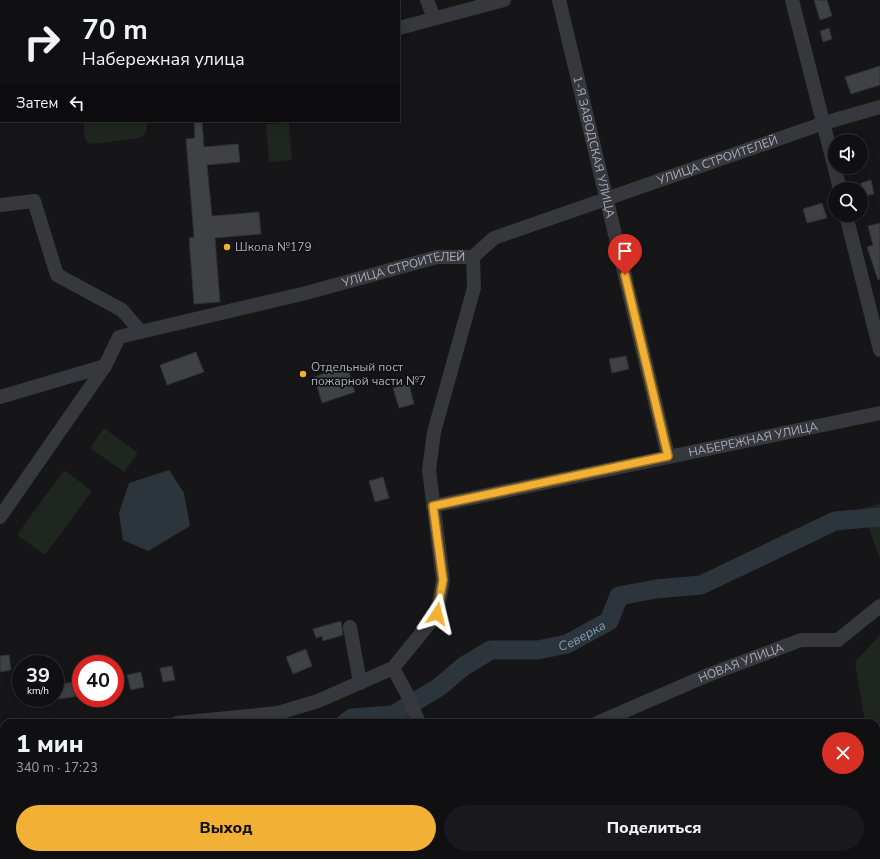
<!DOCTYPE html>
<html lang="ru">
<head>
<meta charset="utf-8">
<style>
  body { margin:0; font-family:"Nunito Sans",sans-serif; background:#19191b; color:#f1f3f6; height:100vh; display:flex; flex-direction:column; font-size:15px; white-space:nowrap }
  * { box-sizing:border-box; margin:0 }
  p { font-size:13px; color:#9c9d9f }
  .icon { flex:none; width:22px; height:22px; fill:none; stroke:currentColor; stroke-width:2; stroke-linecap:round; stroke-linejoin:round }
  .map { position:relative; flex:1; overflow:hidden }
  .sheet { position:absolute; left:0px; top:719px; width:880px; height:140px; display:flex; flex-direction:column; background:#101012; border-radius:12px 12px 0 0; box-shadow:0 2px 10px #0003,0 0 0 1px #303032 }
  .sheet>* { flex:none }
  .top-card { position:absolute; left:0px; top:0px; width:400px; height:122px; box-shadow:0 2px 10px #0003,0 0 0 1px #303032; background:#101012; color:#f1f3f6; overflow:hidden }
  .controls { position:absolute; left:828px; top:134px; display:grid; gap:8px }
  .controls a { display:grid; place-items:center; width:40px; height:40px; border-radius:50%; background:#101012; box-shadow:0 2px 10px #0003,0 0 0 1px #303032; font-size:20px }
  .speed { position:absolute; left:12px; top:655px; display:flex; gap:8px; font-size:20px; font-weight:700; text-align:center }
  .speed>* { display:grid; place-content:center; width:52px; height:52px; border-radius:50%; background:#101012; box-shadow:0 2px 10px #0003,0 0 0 1px #303032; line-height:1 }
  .speed small { font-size:10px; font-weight:400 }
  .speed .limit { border:6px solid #d22; background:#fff; color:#111 }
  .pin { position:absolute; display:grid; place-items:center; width:34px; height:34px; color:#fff; margin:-41px -17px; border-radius:50% 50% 50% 0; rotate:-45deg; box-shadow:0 0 4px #0007 }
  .pin .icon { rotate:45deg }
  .me { position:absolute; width:44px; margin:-22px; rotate:10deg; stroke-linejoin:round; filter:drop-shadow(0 0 3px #0008) }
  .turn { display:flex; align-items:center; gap:14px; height:84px; padding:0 16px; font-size:18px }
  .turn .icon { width:52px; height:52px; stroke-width:2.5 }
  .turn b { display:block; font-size:28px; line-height:34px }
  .then { display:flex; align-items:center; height:38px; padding:0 16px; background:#0003; gap:8px; font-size:15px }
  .round { display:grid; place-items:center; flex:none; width:42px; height:42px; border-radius:21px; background:#19191b }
  .headline { display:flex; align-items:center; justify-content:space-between; height:68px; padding:0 16px }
  h1 { font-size:24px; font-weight:800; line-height:30px }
  .action { display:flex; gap:8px; margin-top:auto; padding:8px 16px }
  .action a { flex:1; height:46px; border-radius:24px; background:#f2b134; color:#111; font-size:16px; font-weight:800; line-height:46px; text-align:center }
  .action a+a { background:#19191b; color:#f1f3f6 }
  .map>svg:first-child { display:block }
  .green { fill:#1e261f }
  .water { fill:#2c353c }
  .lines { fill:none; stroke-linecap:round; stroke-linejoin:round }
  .river { stroke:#2c353c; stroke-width:19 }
  .building { fill:#404145; stroke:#303034 }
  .minor { stroke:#37383d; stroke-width:14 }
  .route-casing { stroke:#9d7322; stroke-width:10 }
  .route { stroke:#f2b134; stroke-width:7 }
  .poi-dot { fill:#f2b134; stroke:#111113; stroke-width:1.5 }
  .labels { text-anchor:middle; stroke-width:3.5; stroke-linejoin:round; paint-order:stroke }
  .street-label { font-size:12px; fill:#a8adb8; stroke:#111113 }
  .poi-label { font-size:12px; fill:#a8adb8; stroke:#111113; text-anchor:start }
  .water-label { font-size:13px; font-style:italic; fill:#7f9bb3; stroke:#111113 }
</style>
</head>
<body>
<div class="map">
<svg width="880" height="859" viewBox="0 0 880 859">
  <rect width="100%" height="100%" fill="#161618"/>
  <g class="green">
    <path d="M 84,121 L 147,121 C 147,129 147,134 140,138 L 92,144 L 87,142 L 84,135 Z"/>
    <polygon points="289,123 292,160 269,162 266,124"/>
    <polygon points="104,428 138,453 124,472 90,448"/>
    <polygon points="64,470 92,491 45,555 17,535"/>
    <polygon points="880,503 880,559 862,509"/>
    <polygon points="880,635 880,784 876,781 876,723 865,723 855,662"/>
    <polygon points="880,804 880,859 770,859 775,855 876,855 876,805"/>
  </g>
  <g class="water">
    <polygon points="169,470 184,493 190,526 148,551 123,540 119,513 129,483"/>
    <polygon points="0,772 4,773 4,840 0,838"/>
  </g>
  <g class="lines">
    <path class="river" id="s1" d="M 345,723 L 352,718 L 393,715 L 439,687 L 464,666 L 491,650 L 538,650 L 567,644 L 609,621 L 619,596 L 656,589 L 701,585 L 835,521 L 880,517"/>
  </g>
  <g class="building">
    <polygon points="814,0 827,0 832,16 820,20"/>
    <polygon points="829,28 832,39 823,42 820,31"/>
    <polygon points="880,66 880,85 851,94 845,77"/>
    <polygon points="194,121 202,121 204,147 238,144 240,162 207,165 212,216 259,212 261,234 215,238 220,302 194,304 189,238 194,237 186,139 195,138"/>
    <polygon points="871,180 874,194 861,197 861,183"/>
    <polygon points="822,203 827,218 807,223 803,209"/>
    <polygon points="880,223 880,279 878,280 867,247 873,245 868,226"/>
    <polygon points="196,352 204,372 167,385 160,365"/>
    <polygon points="626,356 629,369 612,373 609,359"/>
    <polygon points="347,366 355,392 322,403 314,377"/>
    <polygon points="409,384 414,404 399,408 393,388"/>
    <polygon points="383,477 389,498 375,502 369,481"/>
    <polygon points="341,621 343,635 323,641 322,636 316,638 313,629"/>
    <polygon points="306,649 312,666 293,674 286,657"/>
    <polygon points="9,655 11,670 0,672 0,656"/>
    <polygon points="172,666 175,680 163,682 160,668"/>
    <polygon points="141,672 144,687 131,690 127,675"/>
    <polygon points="77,681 79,696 59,699 57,685"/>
  </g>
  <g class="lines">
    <g class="minor">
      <polyline points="306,0 307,1"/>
      <polyline points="427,0 434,18"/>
      <path id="s2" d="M 559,0 L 668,456"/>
      <polyline points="792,0 840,189"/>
      <polyline points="165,1 166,0"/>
      <polyline points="399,28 504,0"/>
      <polyline points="0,57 1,57"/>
      <polyline points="0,205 34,201 57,275 122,310 141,332"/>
      <polyline points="846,215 880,350"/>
      <polyline points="0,397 105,366"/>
      <path id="s3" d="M 433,506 L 880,413"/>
      <path id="s4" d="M 0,517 L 105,366 L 119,337 L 306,293 L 437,257 L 473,257 L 494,238 L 824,123 L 880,107"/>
      <polyline points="350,627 360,683"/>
      <polyline points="393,668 407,694 419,723"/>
      <polyline points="177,723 278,713 318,701 393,668 437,614 443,580 429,470 434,432 474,288 473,257"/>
      <path id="s5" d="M 597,723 L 708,675 L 801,640 L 838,640 L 880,606"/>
      <polyline points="0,741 4,741"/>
      <polyline points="876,790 880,789"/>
      <polyline points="292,855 293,859"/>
      <polyline points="484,855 488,859"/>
      <polyline points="608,859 621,855"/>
    </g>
  </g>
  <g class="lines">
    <defs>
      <polyline id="route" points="437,614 443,580 433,506 668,456 625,275"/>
    </defs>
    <use href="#route" class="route-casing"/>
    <use href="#route" class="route"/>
  </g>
  <g class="poi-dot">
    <circle cx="227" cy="247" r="4"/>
    <circle cx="303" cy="374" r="4"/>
  </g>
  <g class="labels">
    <g class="street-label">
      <text dy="4" stroke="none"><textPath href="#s2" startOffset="151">1-Я ЗАВОДСКАЯ УЛИЦА</textPath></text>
      <text dy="4" stroke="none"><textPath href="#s4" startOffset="845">УЛИЦА СТРОИТЕЛЕЙ</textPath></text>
      <text dy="4" stroke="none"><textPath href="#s4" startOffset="509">УЛИЦА СТРОИТЕЛЕЙ</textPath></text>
      <text dy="4" stroke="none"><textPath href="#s3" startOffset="327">НАБЕРЕЖНАЯ УЛИЦА</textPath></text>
      <text dy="4" stroke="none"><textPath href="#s5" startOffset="156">НОВАЯ УЛИЦА</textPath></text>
    </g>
    <g class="poi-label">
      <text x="235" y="251">Школа №179</text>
      <text x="311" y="371">Отдельный пост<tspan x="311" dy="14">пожарной части №7</tspan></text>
    </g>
    <g class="water-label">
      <text dy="5" stroke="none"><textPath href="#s1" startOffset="261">Северка</textPath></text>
    </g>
  </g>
</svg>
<div class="controls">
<a><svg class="icon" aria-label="sound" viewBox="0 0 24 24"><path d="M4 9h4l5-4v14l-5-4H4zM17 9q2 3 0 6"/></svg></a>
<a><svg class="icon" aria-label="search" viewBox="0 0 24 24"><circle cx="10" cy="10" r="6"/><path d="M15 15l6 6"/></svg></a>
</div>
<div class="speed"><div>39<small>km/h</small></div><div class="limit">40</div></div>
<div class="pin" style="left:625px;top:275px;background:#d93025"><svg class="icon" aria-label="arrive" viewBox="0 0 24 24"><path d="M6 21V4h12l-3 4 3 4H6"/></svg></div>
<svg class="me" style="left:437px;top:614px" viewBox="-20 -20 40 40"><path d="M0-17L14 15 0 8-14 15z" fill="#f2b134" stroke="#fff" stroke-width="4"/></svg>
<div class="top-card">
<div class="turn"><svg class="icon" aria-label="right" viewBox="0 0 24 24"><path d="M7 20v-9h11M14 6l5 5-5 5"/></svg><div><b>70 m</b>Набережная улица</div></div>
<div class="then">Затем<svg class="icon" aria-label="left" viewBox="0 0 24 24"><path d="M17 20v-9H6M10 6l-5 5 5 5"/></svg></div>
</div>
<section class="sheet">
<div class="headline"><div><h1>1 мин</h1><p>340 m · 17:23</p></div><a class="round" style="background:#d93025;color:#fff"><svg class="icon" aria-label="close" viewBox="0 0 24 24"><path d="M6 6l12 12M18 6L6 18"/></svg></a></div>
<div class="action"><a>Выход</a><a>Поделиться</a></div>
</section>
</div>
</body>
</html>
